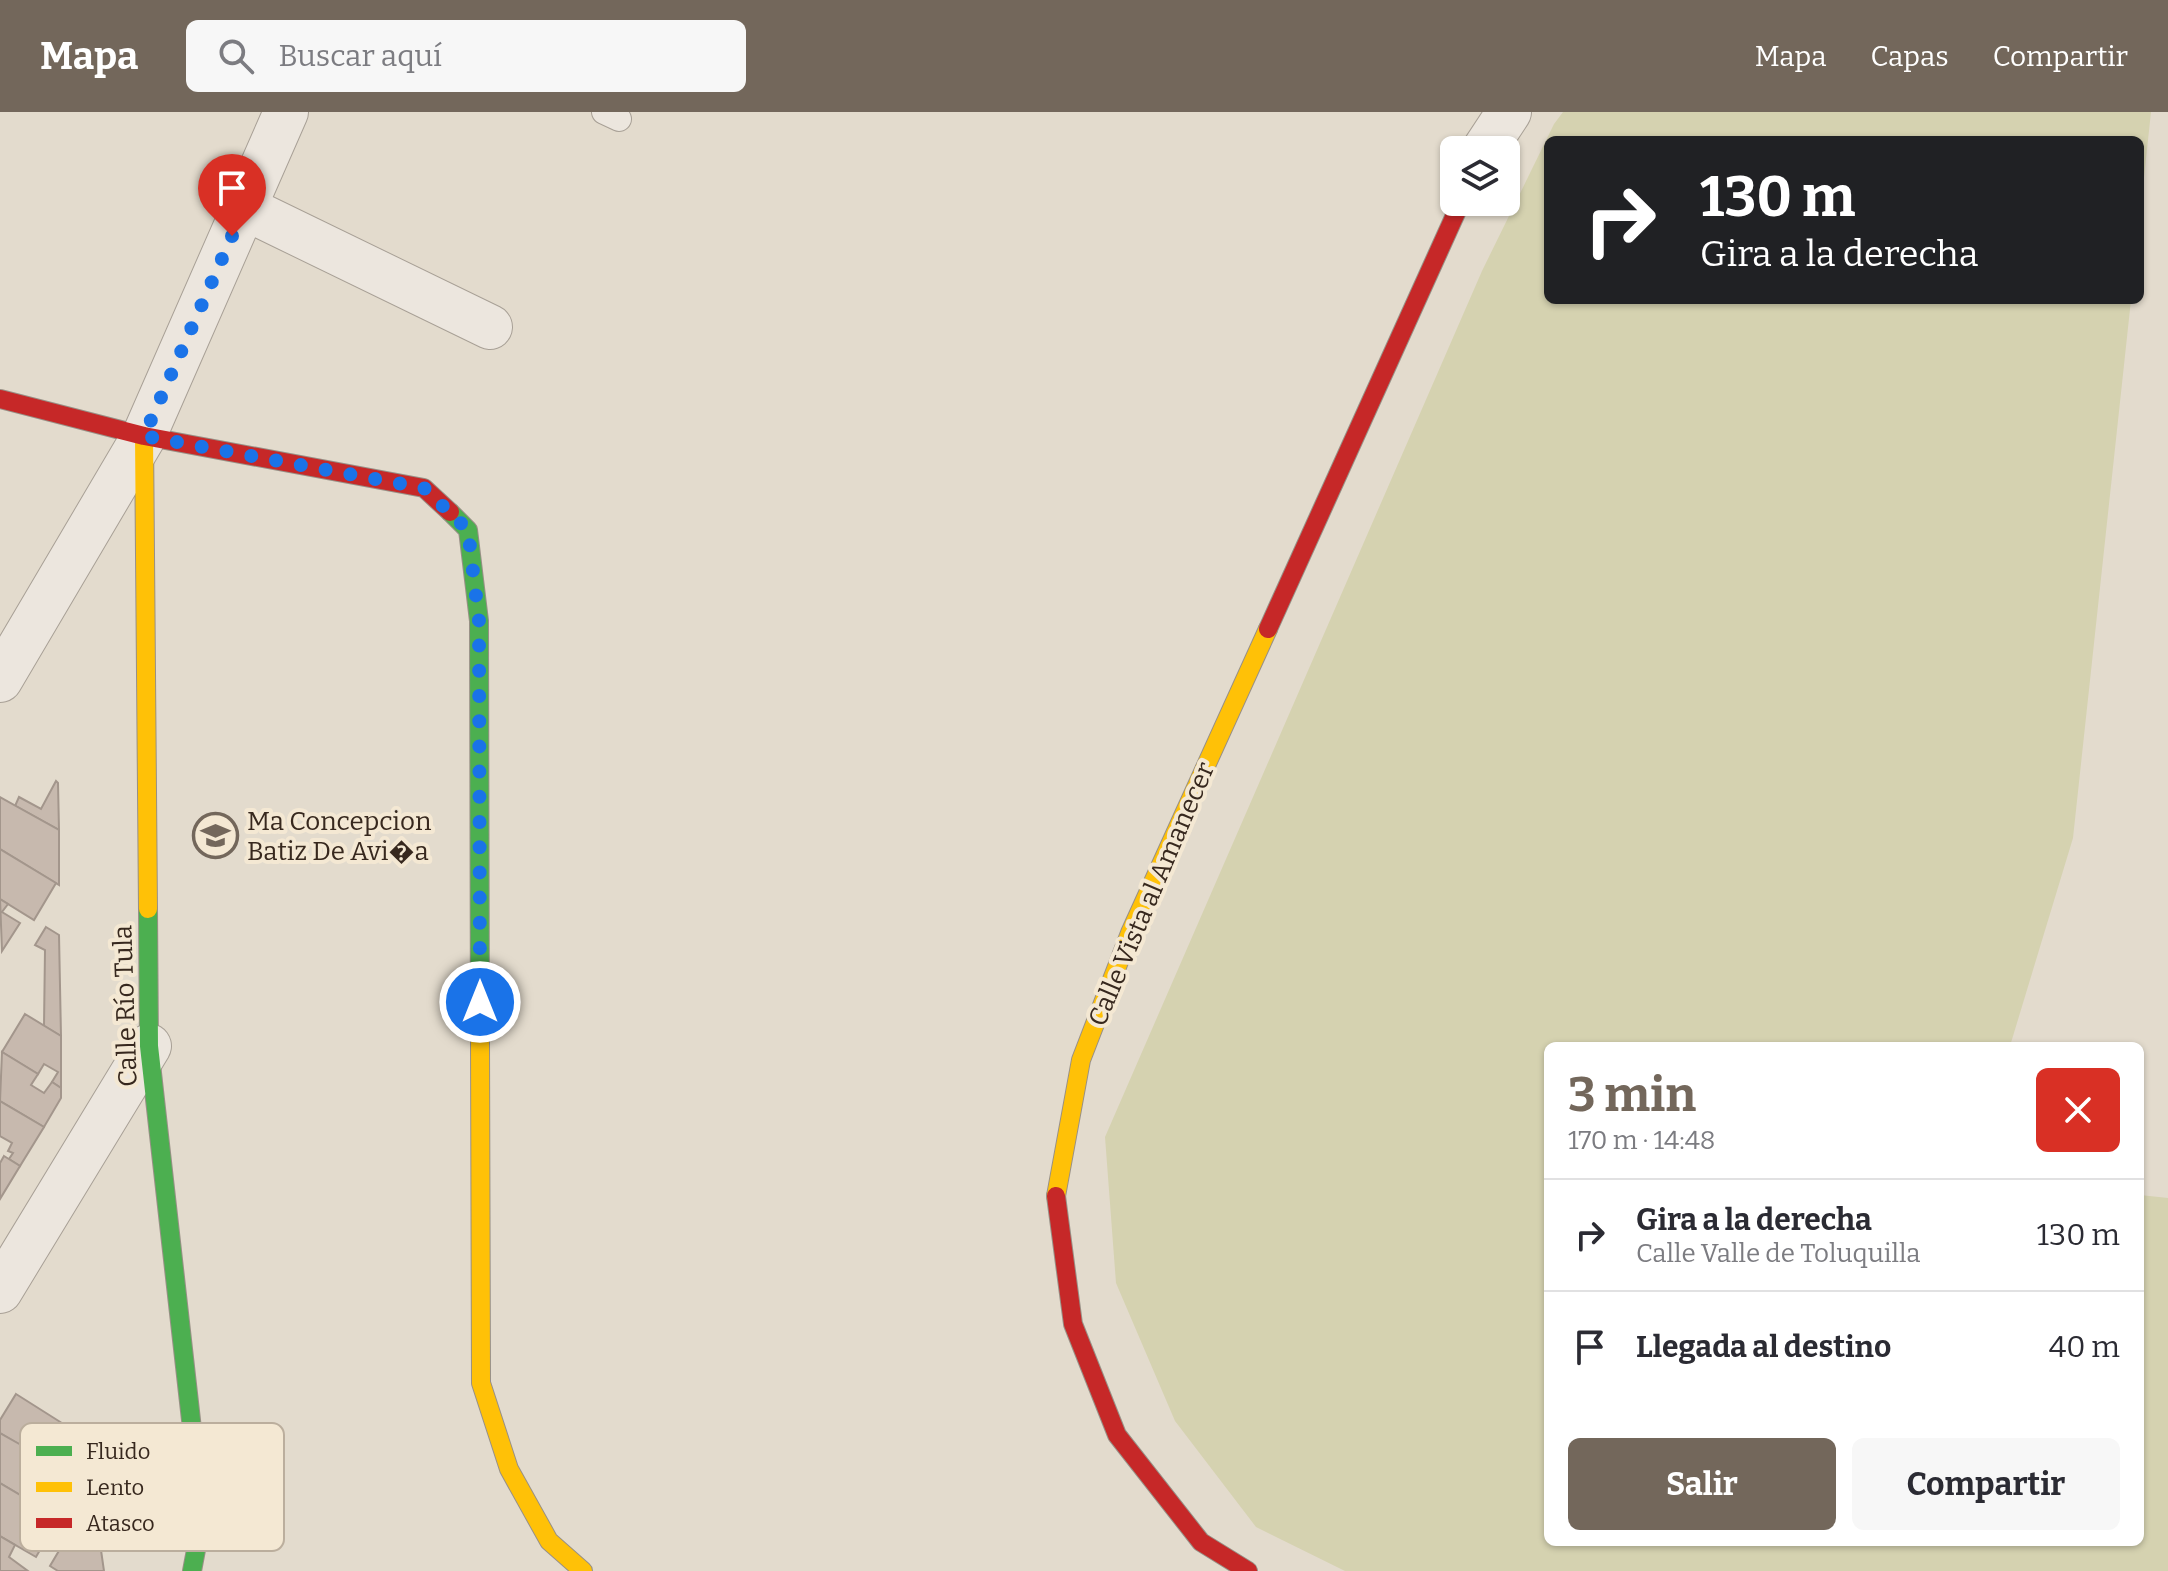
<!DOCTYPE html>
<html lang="es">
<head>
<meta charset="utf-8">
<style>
  body { margin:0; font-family:Bitter,serif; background:#f7f7f7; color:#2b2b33; height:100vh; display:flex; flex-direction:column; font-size:30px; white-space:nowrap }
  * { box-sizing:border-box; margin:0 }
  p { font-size:26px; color:#7c7c81 }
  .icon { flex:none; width:44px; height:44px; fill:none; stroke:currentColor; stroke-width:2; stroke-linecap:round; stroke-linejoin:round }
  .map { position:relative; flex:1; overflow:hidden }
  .drawer { position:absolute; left:1544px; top:930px; width:600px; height:504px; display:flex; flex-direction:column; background:#fff; border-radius:12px; box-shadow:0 2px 6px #0004 }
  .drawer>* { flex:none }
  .guide { position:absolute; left:1544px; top:24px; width:600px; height:168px; border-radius:12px; box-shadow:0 2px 6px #0004; background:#202124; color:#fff; overflow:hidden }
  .tools { position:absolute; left:1440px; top:24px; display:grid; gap:16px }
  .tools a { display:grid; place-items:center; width:80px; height:80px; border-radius:12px; background:#fff; box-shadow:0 2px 6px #0004; font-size:40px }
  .pin { position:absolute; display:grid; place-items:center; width:68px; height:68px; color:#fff; margin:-82px -34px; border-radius:50% 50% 50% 0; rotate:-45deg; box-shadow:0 0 8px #0007 }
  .pin .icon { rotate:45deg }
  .me { position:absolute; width:88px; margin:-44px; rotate:0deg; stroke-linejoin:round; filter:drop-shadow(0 0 6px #0008) }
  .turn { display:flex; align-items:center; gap:28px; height:168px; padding:0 24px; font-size:36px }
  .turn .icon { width:104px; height:104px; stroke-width:2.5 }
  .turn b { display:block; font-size:56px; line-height:68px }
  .round { display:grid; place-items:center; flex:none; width:84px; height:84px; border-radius:12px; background:#f7f7f7 }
  .summary { display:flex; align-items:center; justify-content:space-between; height:136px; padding:0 24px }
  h1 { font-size:48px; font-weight:700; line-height:60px; color:#73675b }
  .action { display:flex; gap:16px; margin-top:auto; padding:16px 24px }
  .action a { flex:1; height:92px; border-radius:12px; background:#73675b; color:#fff; font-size:32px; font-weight:700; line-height:92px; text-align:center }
  .action a+a { background:#f7f7f7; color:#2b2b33 }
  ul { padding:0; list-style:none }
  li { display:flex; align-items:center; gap:24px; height:112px; padding:0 24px; border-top:2px solid #e1e1e2 }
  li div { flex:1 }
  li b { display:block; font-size:30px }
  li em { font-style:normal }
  header { display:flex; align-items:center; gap:48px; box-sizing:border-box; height:112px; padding:0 40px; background:#73675b; color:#fff }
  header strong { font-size:38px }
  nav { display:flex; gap:44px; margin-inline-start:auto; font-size:28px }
  .search { width:560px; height:72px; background:#f7f7f7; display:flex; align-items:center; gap:20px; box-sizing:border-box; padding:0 28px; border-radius:12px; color:#7c7c81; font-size:30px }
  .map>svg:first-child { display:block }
  .green { fill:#d5d2b0 }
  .building { fill:#c7b9ae; stroke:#a3968c; stroke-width:2 }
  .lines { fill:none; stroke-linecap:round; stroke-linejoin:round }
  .lane-casing { stroke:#a8a096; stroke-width:26 }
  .street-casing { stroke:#a8a096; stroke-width:46 }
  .fast-casing { stroke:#989086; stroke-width:20 }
  .slow-casing { stroke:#989086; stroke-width:20 }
  .jam-casing { stroke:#989086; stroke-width:20 }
  .lane { stroke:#ece6de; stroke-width:24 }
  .street { stroke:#ece6de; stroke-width:44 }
  .fast { stroke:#4caf50; stroke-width:18 }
  .slow { stroke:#ffc107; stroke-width:18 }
  .jam { stroke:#c62828; stroke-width:18 }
  .route { stroke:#1a73e8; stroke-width:14; stroke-dasharray:0 25.2 }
  .labels { text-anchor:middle; stroke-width:8; stroke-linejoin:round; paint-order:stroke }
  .poi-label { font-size:26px; fill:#37281e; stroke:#f4e8d3; text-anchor:start }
  .street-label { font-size:26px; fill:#37281e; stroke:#f4e8d3 }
  .key { fill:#f4e8d3; stroke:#bbae9d; stroke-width:2 }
  .key-label { font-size:22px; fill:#37281e }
</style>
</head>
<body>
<header>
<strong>Mapa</strong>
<div class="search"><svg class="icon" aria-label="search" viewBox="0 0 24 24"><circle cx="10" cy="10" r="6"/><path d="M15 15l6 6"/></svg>Buscar aquí</div>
<nav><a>Mapa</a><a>Capas</a><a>Compartir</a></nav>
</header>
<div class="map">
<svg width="2168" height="1459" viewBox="0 0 2168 1459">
  <rect width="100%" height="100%" fill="#e3dbcd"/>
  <polygon class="green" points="1563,0 2151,0 2140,103 2140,28 1548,28 1548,188 2131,188 2073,726 2010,934 1548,934 1548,1430 2140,1430 2140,1083 2168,1086 2168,1459 1345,1459 1256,1415 1175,1309 1116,1171 1105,1025 1482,159 1554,12"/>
  <g class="building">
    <polygon points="56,669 58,671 59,718 15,694 19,685 41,697"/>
    <polygon points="0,685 59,718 59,773 0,737"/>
    <polygon points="0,737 56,771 34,808 0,787"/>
    <polygon points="0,787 8,792 2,800 20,811 2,839"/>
    <polygon points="46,815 59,823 61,924 44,914 45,838 35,833"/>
    <polygon points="25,902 61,924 61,976 52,970 58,960 44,952 38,962 2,940"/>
    <polygon points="2,940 38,962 31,973 44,981 52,970 61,976 61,986 44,1015 0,989"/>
    <polygon points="0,989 44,1015 20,1054 9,1047 13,1041 8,1039 12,1031 0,1024"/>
    <polygon points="4,1044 20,1054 0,1087 0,1051"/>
    <polygon points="16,1282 84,1325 89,1355 80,1369 0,1321 0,1308"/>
    <polygon points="0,1321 30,1338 22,1351 35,1359 43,1347 80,1369 71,1384 58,1375 48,1390 63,1399 59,1406 0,1371"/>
    <polygon points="0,1371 59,1406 51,1420 42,1416 39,1421 33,1417 26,1429 40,1438 36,1445 0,1424"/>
    <polygon points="73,1415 100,1431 104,1459 58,1459 50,1454"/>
    <polygon points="0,1424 15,1433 9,1445 28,1459 0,1459"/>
  </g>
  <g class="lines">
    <defs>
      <polyline id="lane" points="604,0 619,7"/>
      <g id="street">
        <polyline points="1484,38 1509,0"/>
        <polyline points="245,96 490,215"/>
        <polyline points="0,568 144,324 286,0"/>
        <polyline points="0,1179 149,934"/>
      </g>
      <g id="fast">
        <polyline points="450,400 468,418 479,509 480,928"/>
        <polyline points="148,797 149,934 202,1406 192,1459"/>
      </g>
      <g id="slow">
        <polyline points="144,324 148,797"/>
        <polyline points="480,928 481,1271 509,1357 549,1429 583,1459"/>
        <polyline points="1056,1084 1081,948 1130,821 1268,517"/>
      </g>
      <g id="jam">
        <polyline points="0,287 144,324 424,376 450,400"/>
        <polyline points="1268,517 1461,90"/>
        <polyline points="1056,1084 1073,1212 1117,1323 1201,1430 1248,1459"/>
      </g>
    </defs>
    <use href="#lane" class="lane-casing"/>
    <use href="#street" class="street-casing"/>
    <use href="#fast" class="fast-casing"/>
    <use href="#slow" class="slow-casing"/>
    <use href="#jam" class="jam-casing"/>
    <use href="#lane" class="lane"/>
    <use href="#street" class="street"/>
    <use href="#fast" class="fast"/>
    <use href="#slow" class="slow"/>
    <use href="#jam" class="jam"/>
  </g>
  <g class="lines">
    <polyline class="route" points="232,124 144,324 424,376 468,418 479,509 480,890"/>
  </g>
  <defs>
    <symbol id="school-ring" viewBox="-11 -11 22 22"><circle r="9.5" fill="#f4e8d3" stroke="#73675b" stroke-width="1.5"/><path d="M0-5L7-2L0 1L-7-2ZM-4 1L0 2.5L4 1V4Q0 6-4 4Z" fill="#73675b"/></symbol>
  </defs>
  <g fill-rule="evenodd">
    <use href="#school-ring" x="190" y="698" width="51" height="51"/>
  </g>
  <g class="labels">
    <g class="poi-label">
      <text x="247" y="718">Ma Concepcion<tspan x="247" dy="30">Batiz De Avi�a</tspan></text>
    </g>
    <g class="street-label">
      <text transform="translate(1151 782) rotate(-67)" y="9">Calle Vista al Amanecer</text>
      <text transform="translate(125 894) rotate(-92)" y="9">Calle Río Tula</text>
    </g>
  </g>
  <rect x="20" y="1311" width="264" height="128" rx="12" class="key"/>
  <rect x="36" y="1334" width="36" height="10" fill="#4caf50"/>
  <rect x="36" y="1370" width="36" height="10" fill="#ffc107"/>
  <rect x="36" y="1406" width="36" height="10" fill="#c62828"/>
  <g class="key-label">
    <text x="86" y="1347">Fluido</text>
    <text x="86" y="1383">Lento</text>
    <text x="86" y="1419">Atasco</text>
  </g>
</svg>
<div class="tools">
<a><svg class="icon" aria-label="layers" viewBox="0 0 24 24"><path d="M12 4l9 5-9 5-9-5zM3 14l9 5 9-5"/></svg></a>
</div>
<div class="pin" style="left:232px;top:124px;background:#d93025"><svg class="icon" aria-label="arrive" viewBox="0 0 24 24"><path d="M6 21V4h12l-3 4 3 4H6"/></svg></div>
<svg class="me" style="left:480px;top:890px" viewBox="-20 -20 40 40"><circle r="17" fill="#1a73e8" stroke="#fff" stroke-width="3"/><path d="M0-11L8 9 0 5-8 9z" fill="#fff"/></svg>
<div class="guide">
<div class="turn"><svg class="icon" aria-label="right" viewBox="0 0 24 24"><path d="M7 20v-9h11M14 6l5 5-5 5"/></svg><div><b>130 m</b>Gira a la derecha</div></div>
</div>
<section class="drawer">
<div class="summary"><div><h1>3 min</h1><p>170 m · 14:48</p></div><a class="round" style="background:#d93025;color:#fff"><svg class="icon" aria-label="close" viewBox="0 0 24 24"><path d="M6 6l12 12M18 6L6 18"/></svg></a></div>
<ul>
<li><svg class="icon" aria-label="right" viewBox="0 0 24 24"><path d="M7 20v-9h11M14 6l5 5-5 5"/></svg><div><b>Gira a la derecha</b><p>Calle Valle de Toluquilla</p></div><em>130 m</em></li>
<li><svg class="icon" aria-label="arrive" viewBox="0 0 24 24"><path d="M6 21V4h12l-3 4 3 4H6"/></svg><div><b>Llegada al destino</b></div><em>40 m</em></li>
</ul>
<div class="action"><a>Salir</a><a>Compartir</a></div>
</section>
</div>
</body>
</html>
